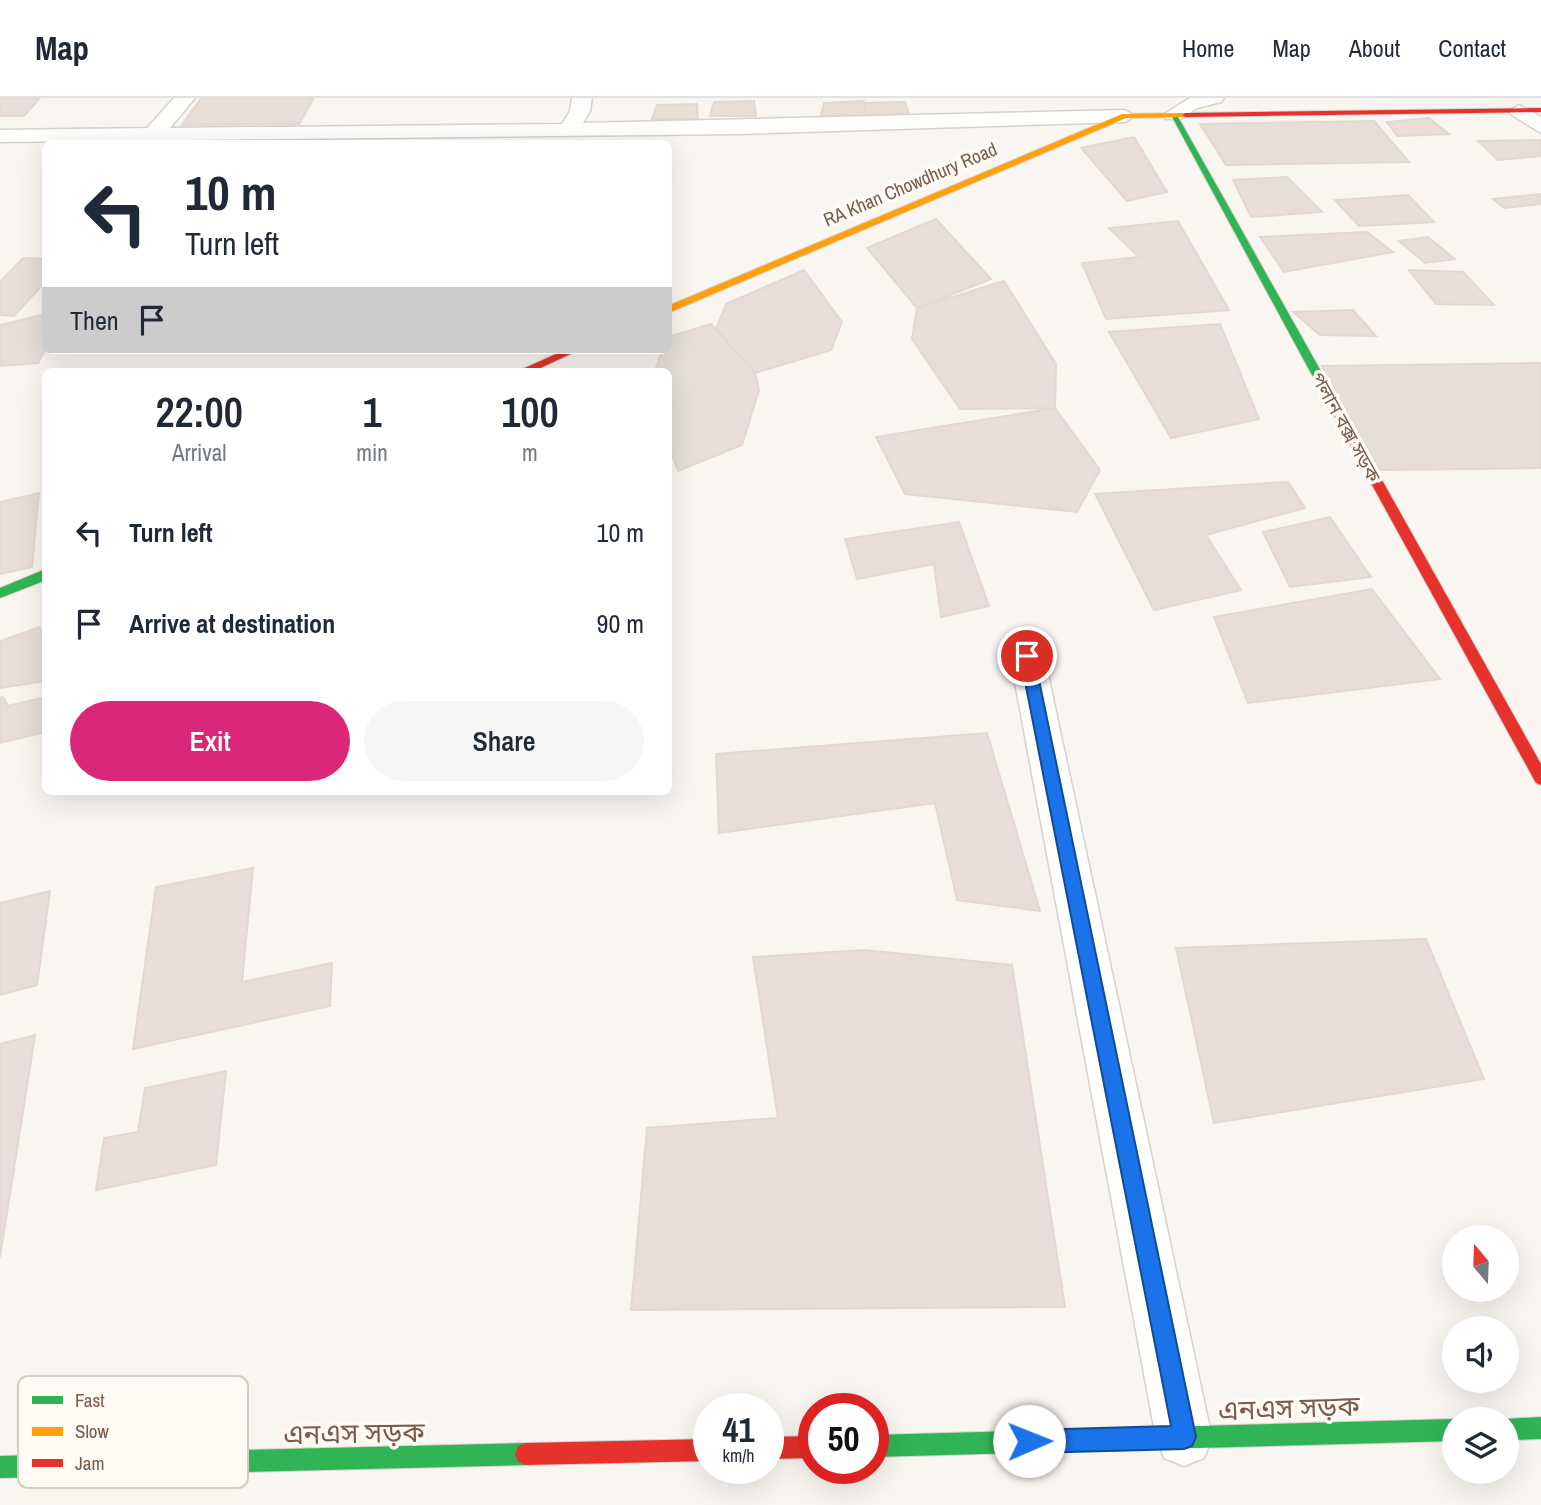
<!DOCTYPE html>
<html lang="en">
<head>
<meta charset="utf-8">
<style>
  body { margin:0; font-family:"Archivo Narrow","Noto Sans Bengali",sans-serif; background:#f6f6f7; color:#1f2937; height:100vh; display:flex; flex-direction:column; font-size:26px; white-space:nowrap }
  * { box-sizing:border-box; margin:0 }
  p { font-size:23px; color:#747a83 }
  .icon { flex:none; width:38px; height:38px; fill:none; stroke:currentColor; stroke-width:2; stroke-linecap:round; stroke-linejoin:round }
  .map { position:relative; flex:1; overflow:hidden }
  .drawer { position:absolute; left:42px; top:270px; width:630px; height:427px; display:flex; flex-direction:column; background:#fff; border-radius:10px; box-shadow:0 7px 28px #0002 }
  .drawer>* { flex:none }
  .banner { position:absolute; left:42px; top:42px; width:630px; height:214px; border-radius:10px; box-shadow:0 7px 28px #0002; background:#fff; color:#1f2937; overflow:hidden }
  .needle { width:46px; rotate:341deg }
  .controls { position:absolute; left:1442px; top:1127px; display:grid; gap:14px }
  .controls a { display:grid; place-items:center; width:77px; height:77px; border-radius:50%; background:#fff; box-shadow:0 7px 28px #0002; font-size:35px }
  .speed { position:absolute; left:693px; top:1295px; display:flex; gap:14px; font-size:35px; font-weight:700; text-align:center }
  .speed>* { display:grid; place-content:center; width:91px; height:91px; border-radius:50%; background:#fff; box-shadow:0 7px 28px #0002; line-height:1 }
  .speed small { font-size:18px; font-weight:400 }
  .speed .limit { border:10px solid #d22; background:#fff; color:#111 }
  .pin { position:absolute; display:grid; place-items:center; width:60px; height:60px; color:#fff; margin:-30px; border:4px solid #fff; border-radius:50%; box-shadow:0 2px 7px #0007 }
  .me { position:absolute; width:77px; margin:-38px; rotate:89deg; stroke-linejoin:round; filter:drop-shadow(0 0 5px #0008) }
  .turn { display:flex; align-items:center; gap:24px; height:147px; padding:0 28px; font-size:32px }
  .turn .icon { width:91px; height:91px; stroke-width:2.5 }
  .turn b { display:block; font-size:49px; line-height:60px }
  .then { display:flex; align-items:center; height:66px; padding:0 28px; background:#0003; gap:14px; font-size:26px }
  .eta { display:flex; justify-content:space-evenly; align-items:center; height:119px; text-align:center }
  .eta b { font-size:42px; font-weight:600; line-height:49px }
  .button { display:flex; gap:14px; margin-top:auto; padding:14px 28px }
  .button a { flex:1; height:80px; border-radius:42px; background:#db2777; color:#fff; font-size:28px; font-weight:600; line-height:80px; text-align:center }
  .button a+a { background:#f6f6f7; color:#1f2937 }
  ul { padding:0; list-style:none }
  li { display:flex; align-items:center; gap:21px; height:91px; padding:0 28px }
  li div { flex:1 }
  li b { display:block; font-size:26px }
  li em { font-style:normal }
  header { display:flex; align-items:center; gap:42px; box-sizing:border-box; height:98px; padding:0 35px; background:#fff; border-bottom:2px solid #e0e1e3 }
  header strong { font-size:33px }
  nav { display:flex; gap:38px; margin-inline-start:auto; font-size:24px }
  .map>svg:first-child { display:block }
  .building { fill:#e6ded7; stroke:#e2d8d2; stroke-width:2 }
  .lines { fill:none; stroke-linecap:round; stroke-linejoin:round }
  .street-casing { stroke:#d7d1cb; stroke-width:3 }
  .fast-casing { stroke:#d9d2cb; stroke-width:2 }
  .slow-casing { stroke:#d9d2cb; stroke-width:2 }
  .jam-casing { stroke:#d9d2cb; stroke-width:2 }
  .street { fill:#fefefd; fill-rule:evenodd }
  .fast { fill:#30b455; fill-rule:evenodd }
  .slow { fill:#ff9f0a; fill-rule:evenodd }
  .jam { fill:#e5322d; fill-rule:evenodd }
  .route { fill:#1a73e8; stroke:#114b97; stroke-width:2 }
  .labels { text-anchor:middle; stroke-width:7; stroke-linejoin:round; paint-order:stroke }
  .far-street-label { font-size:19px; fill:#7a5c4d; stroke:#fffaf3 }
  .near-street-label { font-size:28px; fill:#7a5c4d; stroke:#fffaf3 }
  .key { fill:#fffaf3; stroke:#d7cbc1; stroke-width:2 }
  .key-label { font-size:19px; fill:#7a5c4d }
</style>
</head>
<body>
<header>
<strong>Map</strong>
<nav><a>Home</a><a>Map</a><a>About</a><a>Contact</a></nav>
</header>
<div class="map">
<svg width="1541" height="1407" viewBox="0 0 1541 1407">
  <rect width="100%" height="100%" fill="#f9f5f0"/>
  <g class="building">
    <polygon points="0,0 40,0 24,18 0,18"/>
    <polygon points="201,0 314,0 299,26 182,27"/>
    <polygon points="754,3 756,18 710,18 714,4"/>
    <polygon points="864,3 868,19 821,18 824,5"/>
    <polygon points="905,4 910,19 864,19 865,5"/>
    <polygon points="697,6 698,21 652,21 657,7"/>
    <polygon points="1429,20 1449,36 1397,38 1387,24"/>
    <polygon points="1374,23 1409,64 1226,67 1200,26"/>
    <polygon points="1134,39 1167,94 1127,103 1081,50"/>
    <polygon points="1541,42 1541,58 1498,62 1478,43"/>
    <polygon points="1287,79 1322,114 1251,119 1233,82"/>
    <polygon points="1541,96 1541,106 1504,110 1493,101"/>
    <polygon points="1408,97 1434,124 1359,128 1335,102"/>
    <polygon points="936,121 991,181 917,210 867,150"/>
    <polygon points="1178,123 1229,212 1106,221 1082,165 1139,159 1109,130"/>
    <polygon points="1367,134 1393,154 1284,174 1260,139"/>
    <polygon points="1428,139 1455,161 1425,165 1399,143"/>
    <polygon points="23,160 46,161 46,183 14,218 0,217 0,184"/>
    <polygon points="804,172 842,224 831,252 755,275 716,231 726,206"/>
    <polygon points="1409,172 1463,174 1494,207 1436,206"/>
    <polygon points="1004,183 1056,266 1055,310 960,311 912,241 917,210"/>
    <polygon points="1353,212 1376,238 1320,237 1293,214"/>
    <polygon points="46,216 46,250 38,265 0,268 0,227"/>
    <polygon points="711,226 755,275 759,292 742,347 678,373 668,346 668,273 655,273 662,252 668,252 668,239"/>
    <polygon points="1220,226 1259,321 1171,340 1109,234"/>
    <polygon points="1541,265 1541,370 1380,372 1322,268"/>
    <polygon points="1055,310 1100,372 1077,414 905,396 876,339"/>
    <polygon points="1288,384 1305,410 1206,437 1241,492 1154,512 1095,396"/>
    <polygon points="39,395 32,469 0,476 0,404"/>
    <polygon points="1330,419 1371,479 1290,489 1263,434"/>
    <polygon points="959,424 989,508 941,519 934,466 857,481 845,441"/>
    <polygon points="1372,491 1440,581 1248,605 1214,519"/>
    <polygon points="40,529 46,554 46,583 0,590 0,543"/>
    <polygon points="3,599 8,608 46,599 46,634 0,645 0,600"/>
    <polygon points="987,635 1040,813 957,802 935,705 719,735 716,656"/>
    <polygon points="253,770 242,884 332,865 330,908 133,951 156,789"/>
    <polygon points="50,793 37,887 0,897 0,805"/>
    <polygon points="1426,841 1484,981 1214,1025 1176,850"/>
    <polygon points="864,852 1012,867 1065,1209 631,1212 647,1030 778,1020 753,859"/>
    <polygon points="35,937 0,1159 0,946"/>
    <polygon points="226,973 216,1067 96,1092 104,1040 138,1034 145,990"/>
  </g>
  <g class="lines">
    <defs>
      <g id="street">
        <polygon points="174,0 195,0 170,30 562,26 570,13 572,0 592,0 590,13 583,25 1125,12 1135,18 1125,24 737,36 0,44 0,32 147,30"/>
        <polygon points="1190,0 1224,0 1221,4 1197,10 1180,21 1166,21 1163,17"/>
        <polygon points="1519,7 1541,19 1541,35 1512,17 1509,13"/>
        <polygon points="1027,545 1039,548 1044,558 1212,1340 1204,1360 1184,1368 1164,1360 1156,1340 1010,558 1015,548"/>
      </g>
      <g id="fast">
        <polygon points="1170,15 1177,17 1350,325 1348,328 1340,328 1338,325"/>
        <polygon points="46,471 46,482 0,500 0,490"/>
        <polygon points="1541,1319 1541,1341 1507,1342 1507,1321 1503,1321"/>
        <polygon points="1454,1321 1454,1343 873,1359 873,1337"/>
        <polygon points="526,1345 534,1348 537,1356 534,1364 526,1367 0,1380 0,1358"/>
      </g>
      <polygon id="slow" points="1186,15 1189,15 1189,19 1126,20 668,215 668,208 1122,16"/>
      <g id="jam">
        <polygon points="1541,10 1541,14 1186,19 1182,17 1186,15"/>
        <polygon points="565,252 579,252 534,273 518,273"/>
        <polygon points="1344,321 1350,325 1541,666 1541,687 1536,685 1338,325"/>
        <polygon points="814,1338 814,1360 768,1361 768,1339"/>
        <polygon points="709,1341 709,1363 526,1367 518,1364 515,1356 518,1348 526,1345"/>
      </g>
    </defs>
    <use href="#street" class="street-casing"/>
    <use href="#fast" class="fast-casing"/>
    <use href="#slow" class="slow-casing"/>
    <use href="#jam" class="jam-casing"/>
    <use href="#street" class="street"/>
    <use href="#fast" class="fast"/>
    <use href="#slow" class="slow"/>
    <use href="#jam" class="jam"/>
  </g>
  <polygon class="route" points="1027,552 1034,558 1196,1339 1192,1348 1184,1351 1029,1355 1021,1352 1017,1343 1021,1335 1029,1332 1171,1328 1020,558"/>
  <g class="labels">
    <g class="far-street-label">
      <text transform="translate(910 86) rotate(-23)" y="7">RA Khan Chowdhury Road</text>
      <text transform="translate(1346 329) rotate(61)" y="7">পলান বক্স সড়ক</text>
    </g>
    <g class="near-street-label">
      <text transform="translate(1289 1310) rotate(-2)" y="10">এনএস সড়ক</text>
      <text transform="translate(354 1335) rotate(-1)" y="10">এনএস সড়ক</text>
    </g>
  </g>
  <rect x="18" y="1278" width="230" height="112" rx="10" class="key"/>
  <rect x="32" y="1298" width="31" height="8" fill="#30b455"/>
  <rect x="32" y="1329" width="31" height="9" fill="#ff9f0a"/>
  <rect x="32" y="1361" width="31" height="8" fill="#e5322d"/>
  <g class="key-label">
    <text x="75" y="1309">Fast</text>
    <text x="75" y="1340">Slow</text>
    <text x="75" y="1372">Jam</text>
  </g>
</svg>
<div class="controls">
<a><svg class="needle" viewBox="-14 -14 28 28"><path d="M0-13l5 13h-10z" fill="#e53935"/><path d="M0 13l5-13h-10z" fill="#747a83"/></svg></a>
<a><svg class="icon" aria-label="sound" viewBox="0 0 24 24"><path d="M4 9h4l5-4v14l-5-4H4zM17 9q2 3 0 6"/></svg></a>
<a><svg class="icon" aria-label="layers" viewBox="0 0 24 24"><path d="M12 4l9 5-9 5-9-5zM3 14l9 5 9-5"/></svg></a>
</div>
<div class="speed"><div>41<small>km/h</small></div><div class="limit">50</div></div>
<div class="pin" style="left:1027px;top:558px;background:#d93025"><svg class="icon" aria-label="arrive" viewBox="0 0 24 24"><path d="M6 21V4h12l-3 4 3 4H6"/></svg></div>
<svg class="me" style="left:1029px;top:1343px" viewBox="-20 -20 40 40"><circle r="19" fill="#fff"/><path d="M0-13L10 11 0 6-10 11z" fill="#1a73e8"/></svg>
<div class="banner">
<div class="turn"><svg class="icon" aria-label="left" viewBox="0 0 24 24"><path d="M17 20v-9H6M10 6l-5 5 5 5"/></svg><div><b>10 m</b>Turn left</div></div>
<div class="then">Then<svg class="icon" aria-label="arrive" viewBox="0 0 24 24"><path d="M6 21V4h12l-3 4 3 4H6"/></svg></div>
</div>
<section class="drawer">
<div class="eta">
<div><b>22:00</b><p>Arrival</p></div>
<div><b>1</b><p>min</p></div>
<div><b>100</b><p>m</p></div>
</div>
<ul>
<li><svg class="icon" aria-label="left" viewBox="0 0 24 24"><path d="M17 20v-9H6M10 6l-5 5 5 5"/></svg><div><b>Turn left</b></div><em>10 m</em></li>
<li><svg class="icon" aria-label="arrive" viewBox="0 0 24 24"><path d="M6 21V4h12l-3 4 3 4H6"/></svg><div><b>Arrive at destination</b></div><em>90 m</em></li>
</ul>
<div class="button"><a>Exit</a><a>Share</a></div>
</section>
</div>
</body>
</html>
